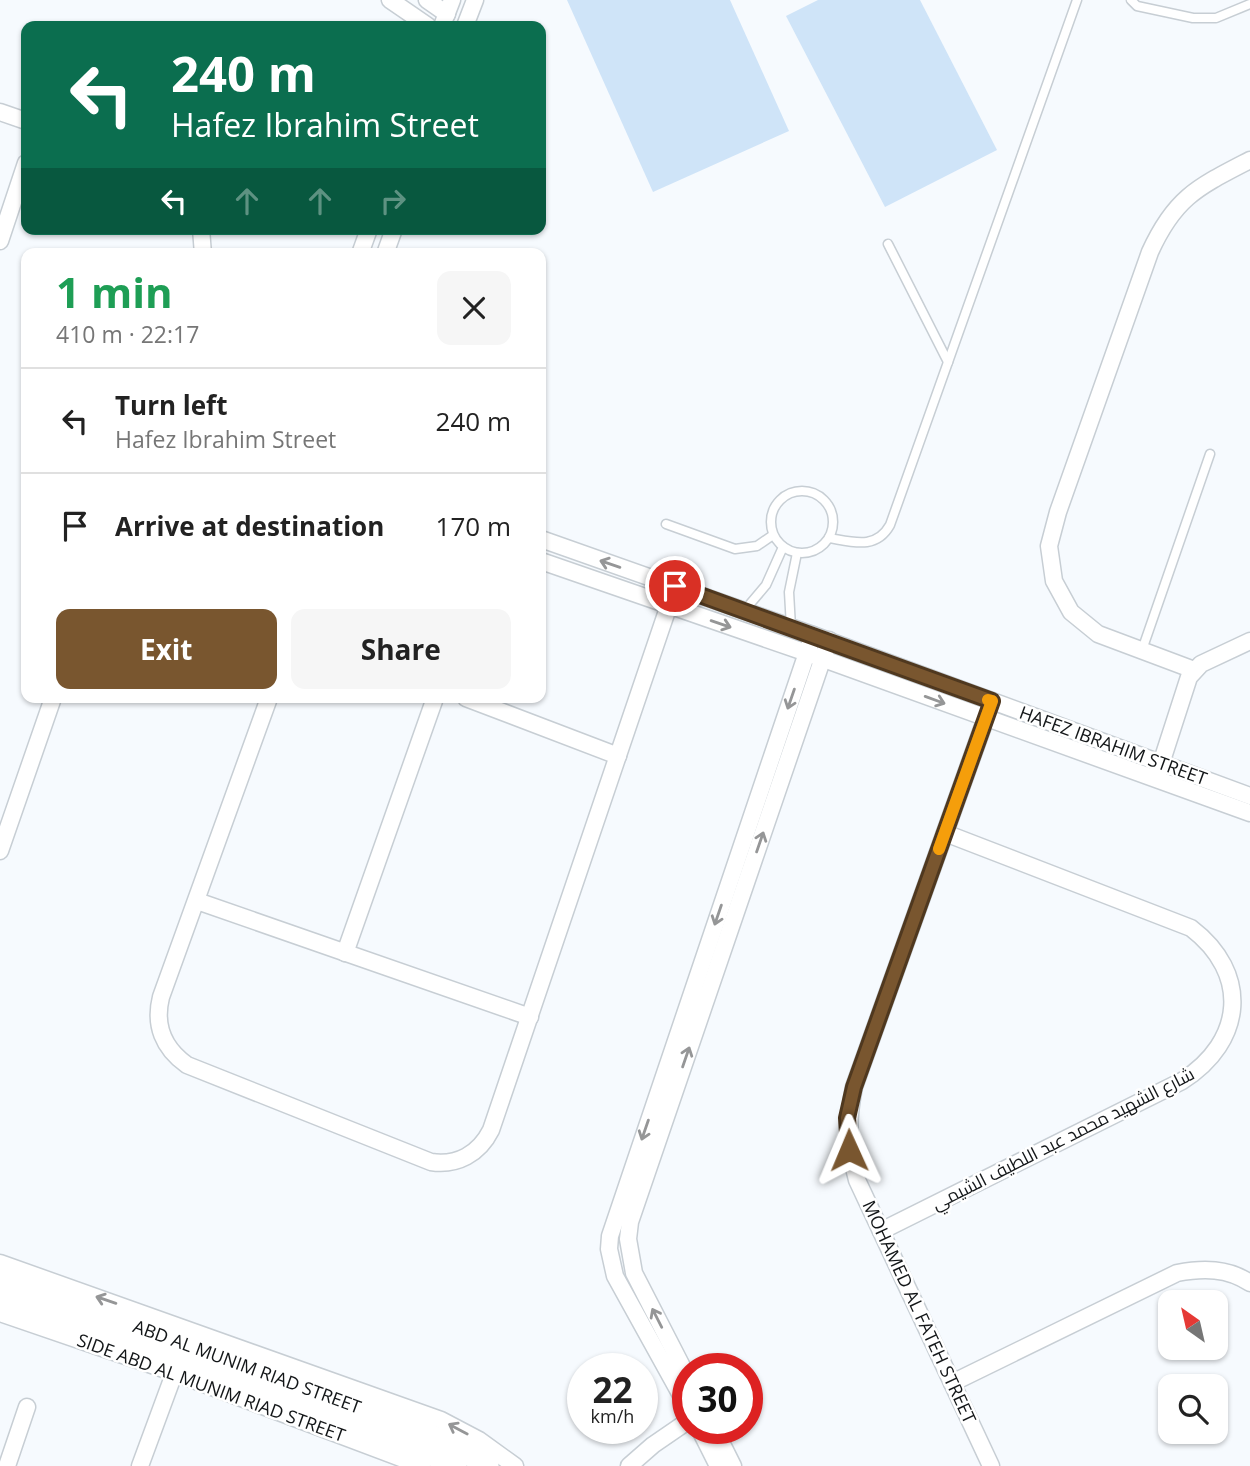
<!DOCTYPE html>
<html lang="en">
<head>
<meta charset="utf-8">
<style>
  body { margin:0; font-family:"Open Sans",Cairo,sans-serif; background:#f6f6f6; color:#222; height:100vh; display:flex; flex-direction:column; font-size:26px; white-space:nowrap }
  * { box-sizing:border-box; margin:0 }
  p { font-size:23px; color:#767676 }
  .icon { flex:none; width:38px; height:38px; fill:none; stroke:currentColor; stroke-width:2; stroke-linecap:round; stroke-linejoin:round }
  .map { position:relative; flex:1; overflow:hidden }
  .drawer { position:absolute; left:21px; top:248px; width:525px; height:455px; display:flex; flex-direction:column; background:#fff; border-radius:14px; box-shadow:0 2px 5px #0004 }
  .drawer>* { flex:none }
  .top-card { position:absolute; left:21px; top:21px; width:525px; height:214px; border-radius:14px; box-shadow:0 2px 5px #0004; background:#0b6e4f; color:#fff; overflow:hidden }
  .needle { width:46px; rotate:326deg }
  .fabs { position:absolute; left:1158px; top:1290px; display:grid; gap:14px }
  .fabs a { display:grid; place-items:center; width:70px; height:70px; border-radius:14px; background:#fff; box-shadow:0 2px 5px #0004; font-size:35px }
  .speed { position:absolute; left:567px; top:1353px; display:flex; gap:14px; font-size:35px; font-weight:700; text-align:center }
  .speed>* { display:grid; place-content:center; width:91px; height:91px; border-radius:50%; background:#fff; box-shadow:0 2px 5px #0004; line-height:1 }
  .speed small { font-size:18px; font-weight:400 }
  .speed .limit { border:10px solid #d22; background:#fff; color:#111 }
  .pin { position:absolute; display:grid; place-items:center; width:60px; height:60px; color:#fff; margin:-30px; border:4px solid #fff; border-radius:50%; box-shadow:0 2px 7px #0007 }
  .me { position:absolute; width:77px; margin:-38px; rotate:359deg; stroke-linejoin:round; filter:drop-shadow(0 0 5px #0008) }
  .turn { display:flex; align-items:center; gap:24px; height:147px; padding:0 35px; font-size:32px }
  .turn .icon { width:91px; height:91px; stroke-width:2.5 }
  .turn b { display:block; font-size:49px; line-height:60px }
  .lanes { display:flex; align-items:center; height:66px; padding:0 35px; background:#0003; justify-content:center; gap:35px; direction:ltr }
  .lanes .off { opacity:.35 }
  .round { display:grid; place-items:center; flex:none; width:74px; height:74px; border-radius:14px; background:#f6f6f6 }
  .overview { display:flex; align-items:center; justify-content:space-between; height:119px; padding:0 35px }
  h1 { font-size:42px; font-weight:700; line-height:52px; color:#1e9e55 }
  .primary-button { display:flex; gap:14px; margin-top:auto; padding:14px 35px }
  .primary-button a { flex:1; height:80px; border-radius:14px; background:#79562f; color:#fff; font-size:28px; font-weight:700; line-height:80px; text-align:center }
  .primary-button a+a { background:#f6f6f6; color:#222 }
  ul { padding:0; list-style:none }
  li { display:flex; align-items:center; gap:21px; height:105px; padding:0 35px; border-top:2px solid #e0e0e0 }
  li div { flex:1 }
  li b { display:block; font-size:26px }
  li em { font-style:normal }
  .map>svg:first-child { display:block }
  .green { fill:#cfe4f8 }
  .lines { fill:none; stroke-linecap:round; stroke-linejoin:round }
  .lane-casing { stroke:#c7ced4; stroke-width:11 }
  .street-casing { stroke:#c7ced4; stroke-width:19 }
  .secondary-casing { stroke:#c7ced4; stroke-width:24 }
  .lane { stroke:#fff; stroke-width:8 }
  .street { stroke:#fff; stroke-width:16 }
  .secondary { stroke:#fff; stroke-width:21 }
  .oneway { stroke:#959697 }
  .route-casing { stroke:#4f381f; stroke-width:18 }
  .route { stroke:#79562f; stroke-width:12 }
  .slow { stroke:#f59e0b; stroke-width:12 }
  .labels { text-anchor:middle; stroke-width:5; stroke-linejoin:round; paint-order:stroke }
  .street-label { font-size:18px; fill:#131618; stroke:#fff }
</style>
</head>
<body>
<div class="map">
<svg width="1250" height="1466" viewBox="0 0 1250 1466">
  <rect width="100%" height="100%" fill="#f6fafe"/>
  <g class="green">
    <polygon points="567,0 730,0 789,131 653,192"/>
    <polygon points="818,0 920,0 997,150 885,207 786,16"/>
  </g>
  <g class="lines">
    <defs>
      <g id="lane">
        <polyline points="1131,0 1137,6 1193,18 1216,18 1250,4"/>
        <polyline points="888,244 948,362"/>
        <circle cx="802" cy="522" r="31"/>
        <polyline points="666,524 735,549 757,546 773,535"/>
        <path d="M 829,538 C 853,542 876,550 890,525 L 1077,0"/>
        <polyline points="744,611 766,585 783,547"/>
        <polyline points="791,627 789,592 797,553"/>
        <polyline points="1142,650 1210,454"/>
      </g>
      <g id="street">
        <polyline points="390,0 428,26"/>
        <polyline points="427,0 447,14"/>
        <polyline points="442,26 452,0"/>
        <polyline points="465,26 475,0"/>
        <polyline points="0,112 26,121"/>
        <polyline points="201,229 203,254"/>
        <polyline points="0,241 26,163"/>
        <polyline points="360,254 369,229"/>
        <polyline points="385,254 394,229"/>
        <polyline points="541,539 813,635 1250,796"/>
        <polyline points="541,561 807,653 1250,813"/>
        <path d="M 1194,670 L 1098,634 L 1071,612 L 1054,581 L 1049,546 L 1058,512 L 1150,252 C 1175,197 1198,187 1250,160"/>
        <path d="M 269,698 L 161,997 C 154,1025 163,1048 187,1065 L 431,1162 C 457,1166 479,1154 491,1130 L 669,605"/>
        <polyline points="466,698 618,756"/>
        <polyline points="1158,773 1189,677 1201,664 1250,641"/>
        <polyline points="0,851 53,698"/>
        <polyline points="197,901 530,1017"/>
        <polyline points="345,953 435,698"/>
        <path d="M 881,1231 L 1182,1081 C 1245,1041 1250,973 1191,928 L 945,833"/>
        <polyline points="0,1263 441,1420 479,1440 515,1466"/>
        <polyline points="0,1313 175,1373 422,1466"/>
        <polyline points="688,1378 634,1273 628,1239 630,1222 829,640"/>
        <path d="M 952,1383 L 1177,1273 C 1203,1268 1228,1268 1250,1283"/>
        <polyline points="688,1408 615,1276 609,1249 610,1236 813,635"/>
        <polyline points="699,1428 718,1466"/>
        <polyline points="714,1428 733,1466"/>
        <polyline points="7,1466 27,1407"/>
        <polyline points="140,1466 178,1363"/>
        <polyline points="629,1466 653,1445 688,1421"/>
        <path d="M 991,1466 L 857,1180 C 848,1147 847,1121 854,1087 L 992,701"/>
      </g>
      <g id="secondary">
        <polyline points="0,1281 398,1421 451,1444 488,1466"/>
        <polyline points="0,1298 180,1359 390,1436 456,1466"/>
      </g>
    </defs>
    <use href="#lane" class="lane-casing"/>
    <use href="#street" class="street-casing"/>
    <use href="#secondary" class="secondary-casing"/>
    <use href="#lane" class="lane"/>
    <use href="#street" class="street"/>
    <use href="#secondary" class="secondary"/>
  </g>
  <defs><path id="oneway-shaft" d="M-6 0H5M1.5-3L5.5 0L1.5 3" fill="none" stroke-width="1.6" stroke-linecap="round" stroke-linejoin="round" transform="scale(1.75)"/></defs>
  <g class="oneway">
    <use href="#oneway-shaft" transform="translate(610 564) rotate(-161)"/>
    <use href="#oneway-shaft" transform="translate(721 624) rotate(19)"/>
    <use href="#oneway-shaft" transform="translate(791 699) rotate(109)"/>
    <use href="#oneway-shaft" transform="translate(935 700) rotate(20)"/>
    <use href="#oneway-shaft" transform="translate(760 842) rotate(-71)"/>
    <use href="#oneway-shaft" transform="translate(718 915) rotate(109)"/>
    <use href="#oneway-shaft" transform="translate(686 1057) rotate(-71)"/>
    <use href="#oneway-shaft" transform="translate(645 1130) rotate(109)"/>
    <use href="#oneway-shaft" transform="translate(106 1300) rotate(-161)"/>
    <use href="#oneway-shaft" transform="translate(657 1318) rotate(-117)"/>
    <use href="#oneway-shaft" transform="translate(458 1429) rotate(-152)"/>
  </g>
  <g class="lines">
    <defs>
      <polyline id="route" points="675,586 992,701 854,1087 847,1118 849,1150"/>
    </defs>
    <use href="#route" class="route-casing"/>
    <use href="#route" class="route"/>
    <polyline class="slow" points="939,849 992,701 988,700"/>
  </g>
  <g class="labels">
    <g class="street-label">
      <text transform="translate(1113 746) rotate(20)" y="6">HAFEZ IBRAHIM STREET</text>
      <text transform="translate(1063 1139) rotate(-27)" y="6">شارع الشهيد محمد عبد اللطيف الشيمي</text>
      <text transform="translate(919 1312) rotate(65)" y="6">MOHAMED AL FATEH STREET</text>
      <text transform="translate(247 1367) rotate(20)" y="6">ABD AL MUNIM RIAD STREET</text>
      <text transform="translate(211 1388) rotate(20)" y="6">SIDE ABD AL MUNIM RIAD STREET</text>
    </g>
  </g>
</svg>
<div class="fabs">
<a><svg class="needle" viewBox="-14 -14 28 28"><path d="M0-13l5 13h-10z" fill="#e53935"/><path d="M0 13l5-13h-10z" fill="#767676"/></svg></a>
<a><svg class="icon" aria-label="search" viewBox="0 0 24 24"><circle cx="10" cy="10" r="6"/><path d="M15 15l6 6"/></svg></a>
</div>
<div class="speed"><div>22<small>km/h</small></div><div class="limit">30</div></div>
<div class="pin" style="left:675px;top:586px;background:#d93025"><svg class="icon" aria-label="arrive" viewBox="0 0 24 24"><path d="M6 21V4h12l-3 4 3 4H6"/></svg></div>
<svg class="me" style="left:849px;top:1150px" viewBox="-20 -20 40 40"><path d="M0-17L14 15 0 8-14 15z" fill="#79562f" stroke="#fff" stroke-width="4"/></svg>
<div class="top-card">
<div class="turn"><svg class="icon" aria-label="left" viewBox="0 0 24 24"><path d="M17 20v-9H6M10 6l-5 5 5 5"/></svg><div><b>240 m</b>Hafez Ibrahim Street</div></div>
<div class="lanes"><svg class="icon" aria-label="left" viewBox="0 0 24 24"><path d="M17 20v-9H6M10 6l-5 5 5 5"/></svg><svg class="icon off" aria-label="ahead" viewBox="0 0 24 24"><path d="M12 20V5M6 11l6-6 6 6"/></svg><svg class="icon off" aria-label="ahead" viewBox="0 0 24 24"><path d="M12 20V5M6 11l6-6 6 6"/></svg><svg class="icon off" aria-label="right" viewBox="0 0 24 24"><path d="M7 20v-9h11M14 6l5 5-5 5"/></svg></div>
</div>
<section class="drawer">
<div class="overview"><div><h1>1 min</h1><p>410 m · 22:17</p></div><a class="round"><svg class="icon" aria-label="close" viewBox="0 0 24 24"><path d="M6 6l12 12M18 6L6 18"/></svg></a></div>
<ul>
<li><svg class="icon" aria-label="left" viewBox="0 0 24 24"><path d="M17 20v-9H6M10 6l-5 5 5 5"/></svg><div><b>Turn left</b><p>Hafez Ibrahim Street</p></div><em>240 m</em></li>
<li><svg class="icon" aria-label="arrive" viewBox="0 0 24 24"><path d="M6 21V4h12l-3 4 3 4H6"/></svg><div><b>Arrive at destination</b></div><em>170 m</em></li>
</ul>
<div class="primary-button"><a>Exit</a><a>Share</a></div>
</section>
</div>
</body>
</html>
